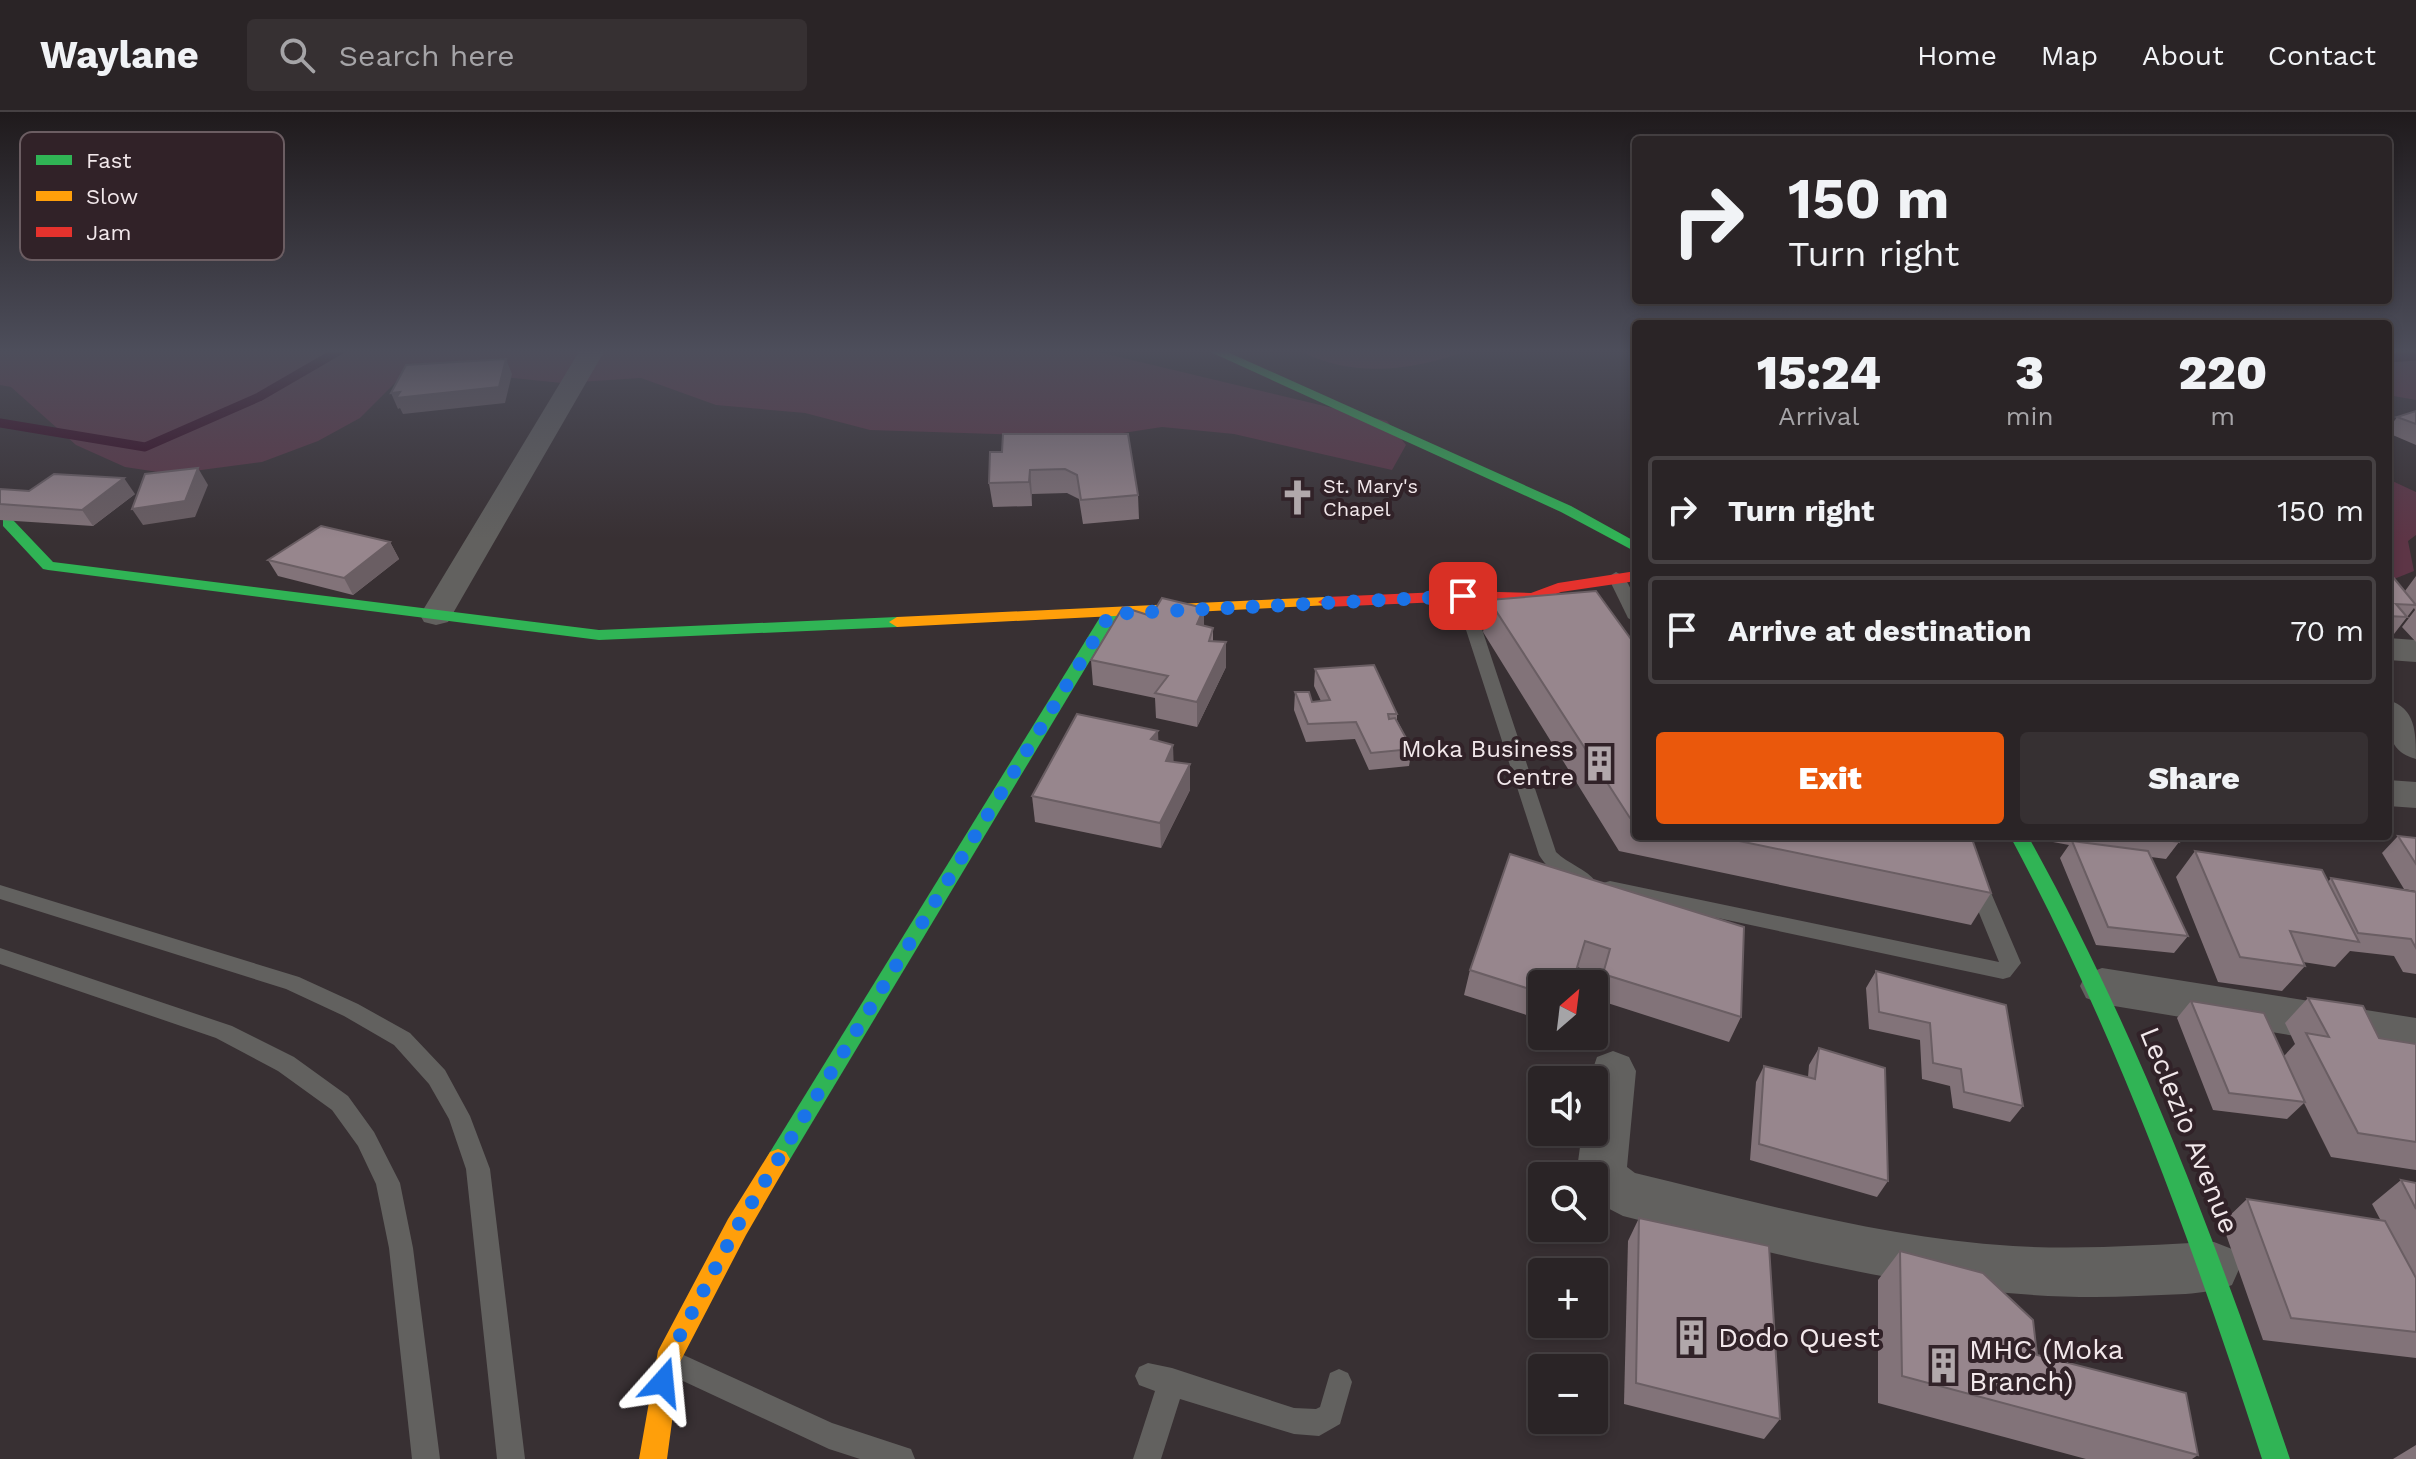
<!DOCTYPE html>
<html lang="en">
<head>
<meta charset="utf-8">
<style>
  body { margin:0; font-family:"Work Sans",sans-serif; background:#363032; color:#f1f3f6; height:100vh; display:flex; flex-direction:column; font-size:30px; white-space:nowrap }
  * { box-sizing:border-box; margin:0 }
  p { font-size:26px; color:#a5a4a7 }
  .icon { flex:none; width:44px; height:44px; fill:none; stroke:currentColor; stroke-width:2; stroke-linecap:round; stroke-linejoin:round }
  .map { position:relative; flex:1; overflow:hidden }
  .sheet { position:absolute; left:1632px; top:208px; width:760px; height:520px; display:flex; flex-direction:column; background:#2a2426; border-radius:8px; box-shadow:0 4px 12px #0003,0 0 0 2px #464143 }
  .sheet>* { flex:none }
  .guide { position:absolute; left:1632px; top:24px; width:760px; height:168px; border-radius:8px; box-shadow:0 4px 12px #0003,0 0 0 2px #464143; background:#2a2426; color:#f1f3f6; overflow:hidden }
  .needle { width:52px; rotate:28deg }
  .buttons { position:absolute; left:1528px; top:858px; display:grid; gap:16px }
  .buttons a { display:grid; place-items:center; width:80px; height:80px; border-radius:8px; background:#2a2426; box-shadow:0 4px 12px #0003,0 0 0 2px #464143; font-size:40px }
  .pin { position:absolute; display:grid; place-items:center; width:68px; height:68px; color:#fff; margin:-34px; border-radius:16px; box-shadow:0 4px 12px #0006 }
  .me { position:absolute; width:88px; margin:-44px; rotate:18deg; stroke-linejoin:round; filter:drop-shadow(0 0 6px #0008) }
  .turn { display:flex; align-items:center; gap:28px; height:168px; padding:0 24px; font-size:36px }
  .turn .icon { width:104px; height:104px; stroke-width:2.5 }
  .turn b { display:block; font-size:56px; line-height:68px }
  .eta { display:flex; justify-content:space-evenly; align-items:center; height:136px; text-align:center }
  .eta b { font-size:48px; font-weight:800; line-height:56px }
  .primary-button { display:flex; gap:16px; margin-top:auto; padding:16px 24px }
  .primary-button a { flex:1; height:92px; border-radius:8px; background:#ea580c; color:#fff; font-size:32px; font-weight:800; line-height:92px; text-align:center }
  .primary-button a+a { background:#363032; color:#f1f3f6 }
  ul { padding:0; list-style:none }
  li { display:flex; align-items:center; gap:24px; height:108px; margin:0 16px 12px; padding:0 8px; border:4px solid #464143; border-radius:8px }
  li div { flex:1 }
  li b { display:block; font-size:30px }
  li em { font-style:normal }
  header { display:flex; align-items:center; gap:48px; box-sizing:border-box; height:112px; padding:0 40px; background:#2a2426; border-bottom:2px solid #464143 }
  header strong { font-size:38px }
  nav { display:flex; gap:44px; margin-inline-start:auto; font-size:28px }
  .search { width:560px; height:72px; background:#363032; display:flex; align-items:center; gap:20px; box-sizing:border-box; padding:0 28px; border-radius:8px; color:#a5a4a7; font-size:30px }
  .map>svg:first-child { display:block }
  .green { fill:#5d3546 }
  .lines { fill:none; stroke-linecap:round; stroke-linejoin:round }
  .stream { stroke:#34041d; stroke-width:9 }
  .lane { fill:#62615f; fill-rule:evenodd }
  .street { fill:#62615f; fill-rule:evenodd }
  .fast { fill:#30b455; fill-rule:evenodd }
  .slow { fill:#ff9f0a; fill-rule:evenodd }
  .jam { fill:#e5322d; fill-rule:evenodd }
  .wall { fill:#827379 }
  .shaded-wall { fill:#6a5e63 }
  .building { fill:#97868d; stroke:#6a5e63; stroke-width:2 }
  .route { stroke:#1a73e8; stroke-width:14; stroke-dasharray:0 25.2 }
  .labels { text-anchor:middle; stroke-width:8; stroke-linejoin:round; paint-order:stroke }
  .far-poi-label { font-size:20px; fill:#f2e8eb; stroke:#312228; text-anchor:start }
  .poi-label { font-size:24px; fill:#f2e8eb; stroke:#312228; text-anchor:end }
  .near-street-label { font-size:28px; fill:#f2e8eb; stroke:#312228 }
  .near-poi-label { font-size:28px; fill:#f2e8eb; stroke:#312228; text-anchor:start }
  .key { fill:#312228; stroke:#6b5d62; stroke-width:2 }
  .key-label { font-size:22px; fill:#f2e8eb }
</style>
</head>
<body>
<header>
<strong>Waylane</strong>
<div class="search"><svg class="icon" aria-label="search" viewBox="0 0 24 24"><circle cx="10" cy="10" r="6"/><path d="M15 15l6 6"/></svg>Search here</div>
<nav><a>Home</a><a>Map</a><a>About</a><a>Contact</a></nav>
</header>
<div class="map">
<svg width="2416" height="1347" viewBox="0 0 2416 1347">
  <rect width="100%" height="100%" fill="#383033"/>
  <g class="green">
    <polygon points="0,238 1090,238 1387,309 1406,333 1392,358 1234,322 1162,315 1110,323 1058,324 870,318 805,301 716,293 641,266 562,271 423,257 400,266 360,306 318,329 262,350 171,362 125,355 76,333 11,275 0,273"/>
    <path d="M 1297,238 L 1470,238 C 1410,259 1355,267 1297,238 Z"/>
    <polygon points="2388,238 2416,238 2416,288 2388,283"/>
    <polygon points="2388,367 2416,380 2416,423 2408,429 2414,459 2394,467 2388,465"/>
  </g>
  <g class="lines">
    <g class="stream">
      <polyline points="2388,246 2416,244"/>
      <polyline points="0,311 145,335 259,285 340,238"/>
    </g>
    <g class="lane">
      <path d="M 1616,460 C 1633,468 1636,494 1636,511 L 1628,506 L 1608,465 Z"/>
      <path d="M 1463,479 L 1471,484 L 1556,740 C 1568,752 1587,757 1596,770 L 1593,775 C 1574,781 1548,758 1539,743 L 1455,484 Z"/>
      <polygon points="1976,762 1983,764 1986,769 2021,851 2010,865 2003,867 1610,783 1603,781 1600,776 1603,771 1610,769 1999,850 1966,769 1969,764"/>
      <polygon points="0,773 299,865 358,892 410,921 445,958 470,1004 490,1057 525,1347 497,1347 466,1057 449,1007 429,972 394,933 344,904 286,877 0,787"/>
      <polygon points="0,836 232,914 294,945 348,984 374,1020 400,1071 413,1136 440,1347 412,1347 389,1136 376,1072 358,1034 332,998 278,959 216,926 0,852"/>
      <polygon points="677,1240 832,1311 911,1337 915,1347 860,1347 829,1337 668,1262 664,1253 668,1244"/>
      <polygon points="1148,1251 1172,1256 1294,1296 1316,1297 1320,1295 1330,1261 1339,1257 1348,1261 1352,1270 1340,1312 1319,1324 1294,1322 1180,1287 1161,1347 1133,1347 1155,1279 1139,1273 1135,1264 1139,1255"/>
    </g>
    <g class="street">
      <polygon points="580,238 605,238 452,503 448,510 436,513 424,510 420,503"/>
      <polygon points="2388,526 2416,528 2416,550 2388,548"/>
      <path d="M 2388,588 C 2416,596 2416,621 2416,647 C 2386,639 2388,615 2388,588 Z"/>
      <polygon points="2388,668 2416,670 2416,696 2388,694"/>
      <polygon points="2102,856 2416,906 2416,944 2102,892 2086,886 2080,874 2086,862"/>
      <path d="M 1613,939 L 1629,945 L 1636,959 L 1627,1055 L 1635,1061 C 1759,1091 1885,1126 2013,1134 C 2080,1138 2147,1133 2214,1130 L 2232,1137 L 2240,1155 L 2232,1173 C 2203,1184 2169,1182 2137,1184 C 1960,1192 1793,1147 1623,1104 L 1594,1089 L 1594,1064 L 1581,1064 L 1577,1057 L 1582,1020 L 1594,1020 L 1594,968 L 1589,968 L 1597,945 Z"/>
    </g>
    <g class="fast">
      <polygon points="1206,238 1223,238 1571,394 1636,430 1636,440 1561,400"/>
      <polygon points="8,407 13,408 53,450 599,518 897,505 905,510 897,515 599,528 48,458 43,457 3,414 3,408"/>
      <polygon points="1110,497 1118,502 786,1054 778,1057 770,1054 766,1047 770,1040 1102,502"/>
      <path d="M 2010,724 L 2028,724 C 2139,924 2217,1131 2290,1347 L 2262,1347 C 2192,1130 2118,926 2010,724 Z"/>
    </g>
    <g class="slow">
      <polygon points="1326,485 1334,490 1331,493 897,515 889,510 897,505"/>
      <polygon points="778,1037 786,1040 790,1047 746,1123 680,1250 667,1347 639,1347 658,1239 728,1107 770,1040"/>
    </g>
    <polygon class="jam" points="1636,459 1636,469 1561,480 1533,491 1463,489 1326,495 1318,490 1326,485 1463,479 1531,481 1558,471"/>
  </g>
  <g class="wall">
    <polygon points="2416,299 2416,333 2388,321 2388,318 2397,305"/>
    <polygon points="1003,322 1138,383 1139,407 1083,412 1079,387 1067,381 1032,382 1032,394 993,395 989,371 1002,340"/>
    <polygon points="0,377 29,379 135,382 93,414 0,408"/>
    <polygon points="390,430 399,447 353,483 278,464 268,448"/>
    <polygon points="2388,459 2405,479 2416,464 2416,530 2402,515 2415,498 2414,496 2394,522 2388,522"/>
    <polygon points="1489,488 1636,534 1636,724 1971,724 1991,781 1971,813 1619,739 1483,520"/>
    <polygon points="1151,504 1213,516 1213,529 1226,530 1226,555 1197,615 1156,606 1155,586 1093,573 1091,548"/>
    <polygon points="1315,557 1397,602 1397,608 1412,637 1409,654 1369,658 1355,627 1306,630 1294,598 1295,580 1312,590 1321,589 1314,574"/>
    <polygon points="1158,629 1174,650 1190,678 1161,736 1035,710 1032,684"/>
    <polygon points="2050,724 2177,724 2179,730 2166,747 2151,745 2188,824 2174,841 2096,833 2060,746 2069,733 2053,730"/>
    <polygon points="2398,724 2416,726 2416,779 2404,777 2382,741"/>
    <polygon points="2195,739 2328,770 2331,766 2416,780 2416,862 2403,860 2394,844 2350,839 2335,855 2303,850 2305,854 2282,879 2218,870 2176,765"/>
    <polygon points="1510,742 1741,905 1729,930 1595,887 1602,863 1577,855 1542,872 1542,908 1464,883 1470,858"/>
    <polygon points="1876,859 2023,994 2010,1010 1953,996 1950,974 1922,967 1920,928 1869,917 1866,876"/>
    <polygon points="2308,886 2379,926 2416,932 2416,1058 2331,1045 2304,991 2287,1007 2213,998 2177,906 2191,889 2284,944 2295,932 2285,911"/>
    <polygon points="1819,936 1888,1069 1877,1085 1750,1048 1756,970 1764,954 1808,965 1809,953"/>
    <polygon points="2401,1068 2416,1071 2416,1246 2263,1228 2222,1111 2247,1087 2381,1109 2372,1092"/>
    <polygon points="1639,1106 1780,1307 1764,1327 1624,1292 1628,1129"/>
    <polygon points="1900,1139 2037,1243 2198,1343 2192,1347 2086,1347 1878,1291 1878,1168"/>
    <polygon points="2416,1333 2416,1347 2393,1347"/>
  </g>
  <g class="shaded-wall">
    <polygon points="506,247 512,262 505,291 403,302 400,296 398,297 391,281"/>
    <polygon points="198,356 208,373 195,405 143,413 132,397"/>
    <polygon points="1030,358 1032,382 1032,394 1029,370"/>
    <polygon points="124,366 135,382 93,414 82,398"/>
    <polygon points="390,430 399,447 353,483 344,466"/>
    <polygon points="1204,496 1204,521 1197,512"/>
    <polygon points="1226,530 1226,555 1197,615 1197,590"/>
    <polygon points="1158,619 1159,645 1151,627"/>
    <polygon points="1173,633 1174,659 1166,649"/>
    <polygon points="1190,652 1190,678 1161,736 1160,711"/>
  </g>
  <g class="building">
    <polygon points="506,247 499,275 396,286 400,280 391,281 406,253"/>
    <polygon points="2416,299 2416,312 2397,305"/>
    <polygon points="1003,322 1128,322 1138,383 1081,388 1077,363 1065,357 1030,358 1029,370 989,371 990,340 1002,340"/>
    <polygon points="198,356 185,389 132,397 145,362"/>
    <polygon points="54,362 124,366 82,398 0,392 0,377 29,379"/>
    <polygon points="321,414 390,430 344,466 268,448"/>
    <polygon points="2388,459 2416,493 2396,492 2407,505 2388,504"/>
    <polygon points="1596,479 1636,534 1636,708 1630,706 1489,488"/>
    <polygon points="1162,486 1204,496 1197,512 1213,516 1209,529 1226,530 1197,590 1155,581 1168,564 1091,548 1123,495 1151,504"/>
    <polygon points="1374,553 1397,602 1388,602 1389,607 1395,606 1412,637 1371,641 1356,610 1308,612 1295,580 1309,580 1312,590 1330,588 1315,557"/>
    <polygon points="1077,602 1158,619 1151,627 1173,633 1166,649 1190,652 1160,711 1032,684"/>
    <polygon points="1715,724 1971,724 1991,781"/>
    <polygon points="2138,724 2177,724 2179,730"/>
    <polygon points="2398,724 2416,726 2416,752"/>
    <polygon points="2072,729 2148,739 2188,824 2108,815"/>
    <polygon points="2195,739 2322,758 2359,830 2290,819 2305,854 2240,845"/>
    <polygon points="1510,742 1744,815 1741,905 1603,862 1610,837 1585,829 1572,872 1542,872 1542,881 1470,858"/>
    <polygon points="2331,766 2416,780 2416,836 2411,827 2358,821"/>
    <polygon points="1876,859 2006,893 2023,994 1964,980 1961,957 1933,951 1930,911 1879,900"/>
    <polygon points="2308,886 2363,894 2379,926 2416,932 2416,1030 2358,1021 2306,921 2329,925"/>
    <polygon points="2191,889 2264,901 2305,990 2229,981"/>
    <polygon points="1819,936 1885,956 1888,1069 1759,1032 1764,954 1815,967"/>
    <polygon points="2401,1068 2416,1071 2416,1097"/>
    <polygon points="2247,1087 2385,1109 2416,1166 2416,1220 2291,1206"/>
    <polygon points="1639,1106 1769,1134 1780,1307 1636,1271"/>
    <polygon points="1900,1139 1983,1161 2033,1208 2037,1243 2186,1281 2198,1343 1902,1264"/>
  </g>
  <linearGradient id="sky" x2="0" y2="1"><stop stop-color="#1f1a1c"/><stop offset="0.56" stop-color="#4d4e5b"/><stop offset="1" stop-color="#4d4e5b" stop-opacity="0"/></linearGradient>
  <rect width="2416" height="427" fill="url(#sky)"/>
  <g class="lines">
    <polyline class="route" points="663,1270 667,1248 737,1115 1110,502 1463,484"/>
  </g>
  <defs>
    <symbol id="church-bare" viewBox="-9 -9 18 18"><path d="M-1.2-6h2.4v3.5h3.3v2.4h-3.3V6h-2.4V-.1h-3.3v-2.4h3.3Z" fill="#b1a8ab" stroke="#312228" stroke-width="2.5" paint-order="stroke"/></symbol>
    <symbol id="building-bare" viewBox="-9 -9 18 18"><path d="M-4-6H4V6H1V3H-1V6H-4ZM-2.5-4.3h1.7v1.8h-1.7ZM.8-4.3h1.7v1.8H.8ZM-2.5-1h1.7V.8h-1.7ZM.8-1h1.7V.8H.8Z" fill="#b1a8ab" stroke="#312228" stroke-width="2.5" paint-order="stroke"/></symbol>
  </defs>
  <g fill-rule="evenodd">
    <use href="#church-bare" x="1272" y="360" width="51" height="51"/>
    <use href="#building-bare" x="1574" y="626" width="51" height="51"/>
    <use href="#building-bare" x="1666" y="1200" width="51" height="51"/>
    <use href="#building-bare" x="1918" y="1228" width="51" height="51"/>
  </g>
  <g class="labels">
    <g class="far-poi-label">
      <text x="1323" y="381">St. Mary's<tspan x="1323" dy="23">Chapel</tspan></text>
    </g>
    <g class="poi-label">
      <text x="1574" y="645">Moka Business<tspan x="1574" dy="28">Centre</tspan></text>
    </g>
    <g class="near-street-label">
      <text transform="translate(2190 1018) rotate(68)" y="10">Leclezio Avenue</text>
    </g>
    <g class="near-poi-label">
      <text x="1718" y="1235">Dodo Quest</text>
      <text x="1969" y="1247">MHC (Moka<tspan x="1969" dy="32">Branch)</tspan></text>
    </g>
  </g>
  <rect x="20" y="20" width="264" height="128" rx="12" class="key"/>
  <rect x="36" y="43" width="36" height="10" fill="#30b455"/>
  <rect x="36" y="79" width="36" height="10" fill="#ff9f0a"/>
  <rect x="36" y="115" width="36" height="10" fill="#e5322d"/>
  <g class="key-label">
    <text x="86" y="56">Fast</text>
    <text x="86" y="92">Slow</text>
    <text x="86" y="128">Jam</text>
  </g>
</svg>
<div class="buttons">
<a><svg class="needle" viewBox="-14 -14 28 28"><path d="M0-13l5 13h-10z" fill="#e53935"/><path d="M0 13l5-13h-10z" fill="#a5a4a7"/></svg></a>
<a><svg class="icon" aria-label="sound" viewBox="0 0 24 24"><path d="M4 9h4l5-4v14l-5-4H4zM17 9q2 3 0 6"/></svg></a>
<a><svg class="icon" aria-label="search" viewBox="0 0 24 24"><circle cx="10" cy="10" r="6"/><path d="M15 15l6 6"/></svg></a>
<a>+</a>
<a>−</a>
</div>
<div class="pin" style="left:1463px;top:484px;background:#d93025"><svg class="icon" aria-label="arrive" viewBox="0 0 24 24"><path d="M6 21V4h12l-3 4 3 4H6"/></svg></div>
<svg class="me" style="left:663px;top:1270px" viewBox="-20 -20 40 40"><path d="M0-17L14 15 0 8-14 15z" fill="#1a73e8" stroke="#fff" stroke-width="4"/></svg>
<div class="guide">
<div class="turn"><svg class="icon" aria-label="right" viewBox="0 0 24 24"><path d="M7 20v-9h11M14 6l5 5-5 5"/></svg><div><b>150 m</b>Turn right</div></div>
</div>
<section class="sheet">
<div class="eta">
<div><b>15:24</b><p>Arrival</p></div>
<div><b>3</b><p>min</p></div>
<div><b>220</b><p>m</p></div>
</div>
<ul>
<li><svg class="icon" aria-label="right" viewBox="0 0 24 24"><path d="M7 20v-9h11M14 6l5 5-5 5"/></svg><div><b>Turn right</b></div><em>150 m</em></li>
<li><svg class="icon" aria-label="arrive" viewBox="0 0 24 24"><path d="M6 21V4h12l-3 4 3 4H6"/></svg><div><b>Arrive at destination</b></div><em>70 m</em></li>
</ul>
<div class="primary-button"><a>Exit</a><a>Share</a></div>
</section>
</div>
</body>
</html>
